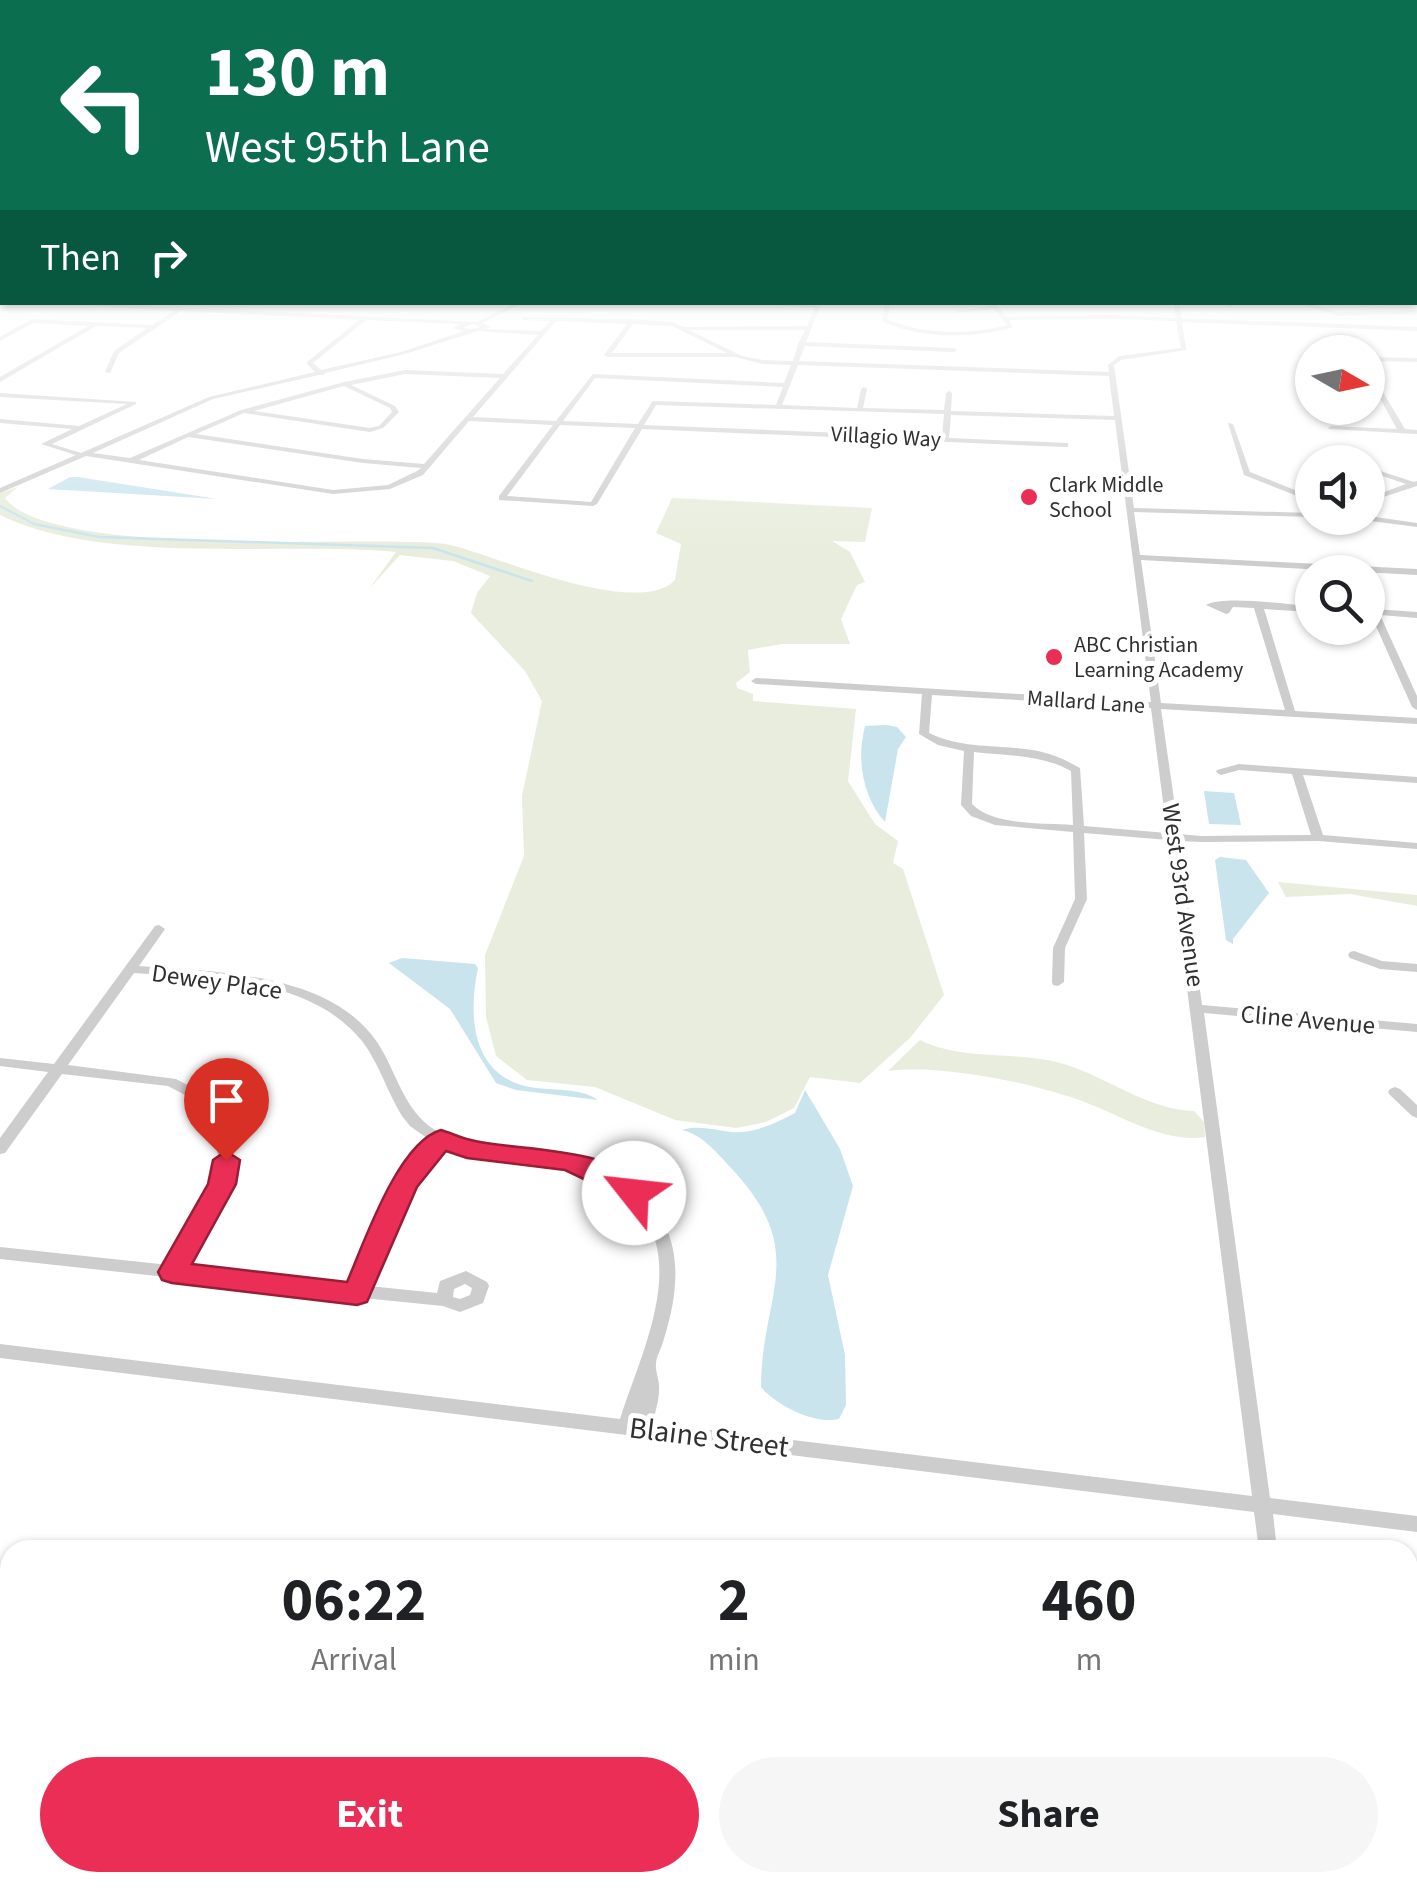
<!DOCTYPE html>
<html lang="en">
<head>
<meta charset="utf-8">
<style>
  body { margin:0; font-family:"Source Sans 3",sans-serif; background:#f6f6f6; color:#202124; height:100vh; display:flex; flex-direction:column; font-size:38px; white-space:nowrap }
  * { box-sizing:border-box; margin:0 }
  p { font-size:32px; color:#757577 }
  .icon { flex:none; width:55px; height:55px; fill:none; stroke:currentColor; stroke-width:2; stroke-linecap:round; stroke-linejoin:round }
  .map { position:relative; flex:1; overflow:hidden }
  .panel { position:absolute; left:0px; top:1540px; width:1418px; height:352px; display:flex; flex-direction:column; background:#fff; border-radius:30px 30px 0 0; box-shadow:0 2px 8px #0004 }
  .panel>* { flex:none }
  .guide { position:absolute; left:0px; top:0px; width:1418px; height:305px; box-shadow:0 2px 8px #0004; background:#0b6e4f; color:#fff; overflow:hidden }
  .needle { width:65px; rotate:99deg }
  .controls { position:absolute; left:1295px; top:335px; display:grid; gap:20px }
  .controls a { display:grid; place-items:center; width:90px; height:90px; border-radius:50%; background:#fff; box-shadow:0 2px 8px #0004; font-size:50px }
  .pin { position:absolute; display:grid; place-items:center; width:85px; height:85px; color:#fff; margin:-102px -42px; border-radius:50% 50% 50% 0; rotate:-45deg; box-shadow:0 0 10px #0007 }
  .pin .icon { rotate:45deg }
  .me { position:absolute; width:110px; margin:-55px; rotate:299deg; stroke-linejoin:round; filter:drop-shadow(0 0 8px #0008) }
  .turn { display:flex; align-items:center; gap:35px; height:210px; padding:0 40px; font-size:45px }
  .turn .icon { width:130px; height:130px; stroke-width:2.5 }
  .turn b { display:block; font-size:70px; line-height:85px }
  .then { display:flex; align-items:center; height:95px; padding:0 40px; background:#0003; gap:20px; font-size:38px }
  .eta { display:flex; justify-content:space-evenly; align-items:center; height:170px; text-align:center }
  .eta b { font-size:60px; font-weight:700; line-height:70px }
  .primary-button { display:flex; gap:20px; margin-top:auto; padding:20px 40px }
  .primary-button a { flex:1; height:115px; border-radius:60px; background:#ea2e56; color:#fff; font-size:40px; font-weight:700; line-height:115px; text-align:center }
  .primary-button a+a { background:#f6f6f6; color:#202124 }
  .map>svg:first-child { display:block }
  .green { fill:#e8eddd }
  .water { fill:#c9e4ed }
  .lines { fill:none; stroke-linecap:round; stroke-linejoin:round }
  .stream { stroke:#c9e4ed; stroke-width:2.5 }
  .minor { fill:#cdcdcd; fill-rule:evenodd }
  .route { fill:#ea2e56; stroke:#981e38; stroke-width:2.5 }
  .poi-dot { fill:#ea2e56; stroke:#fff; stroke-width:4 }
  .labels { text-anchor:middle; stroke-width:10; stroke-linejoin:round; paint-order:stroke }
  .far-street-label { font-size:22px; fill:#303030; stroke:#fff }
  .far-poi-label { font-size:22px; fill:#303030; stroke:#fff; text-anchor:start }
  .street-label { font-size:25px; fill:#303030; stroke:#fff }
  .near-street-label { font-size:30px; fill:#303030; stroke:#fff }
</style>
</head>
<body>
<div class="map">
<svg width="1417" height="1892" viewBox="0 0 1417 1892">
  <rect width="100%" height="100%" fill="#fff"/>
  <g class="green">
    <path d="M 18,487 L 5,498 C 47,555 329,539 405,542 C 422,542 441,542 458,547 C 502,559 640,618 675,580 L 681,544 L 656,533 L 672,498 L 872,508 L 865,542 L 832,541 L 850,552 L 865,582 L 857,585 L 841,619 L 850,644 L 781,644 L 748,650 L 750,672 L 736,683 L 737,688 L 753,694 L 753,701 L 856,709 L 848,781 L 875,824 L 898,841 L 893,863 L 903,869 L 944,995 L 910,1038 L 860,1083 L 810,1077 L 794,1108 L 766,1122 L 736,1128 L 675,1120 L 595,1087 L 527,1080 L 496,1056 L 486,1017 L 485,955 L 524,856 L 522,796 L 542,701 L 525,671 L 471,613 L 477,593 L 490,576 L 453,561 L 400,555 L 369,589 L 396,552 C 278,541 104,566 0,515 L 0,493 Z"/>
    <polygon points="1278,882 1417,895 1417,906 1350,894 1286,897"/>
    <path d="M 920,1040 C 965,1062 1017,1050 1064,1064 C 1107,1077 1148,1110 1194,1111 L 1204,1122 L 1205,1137 C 1167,1144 1121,1116 1087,1103 C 1035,1083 942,1064 888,1071 Z"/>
  </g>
  <g class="water">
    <polygon points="70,477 78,477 217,499 48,489"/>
    <path d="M 886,725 L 897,727 L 906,737 L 898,749 L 885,822 C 861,795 857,757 865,726 Z"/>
    <polygon points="1204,791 1234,793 1241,825 1209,824"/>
    <polygon points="1220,857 1246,860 1269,893 1233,939 1233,944 1226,940 1215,860"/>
    <path d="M 402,958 L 475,964 L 478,968 C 468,1015 471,1076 530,1087 C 552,1091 579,1087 598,1100 L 516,1090 L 496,1083 L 450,1009 L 389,963 Z"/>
    <path d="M 805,1090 L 840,1149 L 853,1186 L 828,1275 L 845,1355 L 846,1405 L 839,1419 C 815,1425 776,1405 761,1387 C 761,1294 811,1253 731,1168 C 717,1153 703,1135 682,1130 C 697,1125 715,1130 731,1132 C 754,1134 776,1123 795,1113 Z"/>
    <polygon points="20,1883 416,1882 416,1883 411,1892 21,1892"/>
  </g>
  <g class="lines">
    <polyline class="stream" points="0,506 34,524 99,537 433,548 532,581"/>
    <g class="minor">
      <polygon points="0,299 2,299 3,302 0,303"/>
      <path d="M 30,302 L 77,302 L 477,322 L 517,302 L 525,302 L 482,323 L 491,327 L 485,329 L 541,331 L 550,321 L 524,320 L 522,317 L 632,319 L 673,322 L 684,327 L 807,326 L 814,308 L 734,302 L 815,304 L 822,302 L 806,342 L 954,348 L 957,350 L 954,352 L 805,346 L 799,361 L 1109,372 L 1108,365 L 1119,356 L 1181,348 L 1176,321 L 1111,319 L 1009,320 L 1013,327 C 973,339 920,339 882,321 L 885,302 L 891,302 L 887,319 C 921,335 972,335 1007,325 L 994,309 L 959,313 L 956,311 L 991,306 L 989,302 L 994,302 L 1007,317 L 1111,315 L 1176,318 L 1173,302 L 1179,302 L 1182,318 L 1417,327 L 1417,331 L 1182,322 L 1186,350 L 1121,360 L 1114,365 L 1134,508 L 1312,513 L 1312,517 L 1134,512 L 1140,555 L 1417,569 L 1417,575 L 1141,560 L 1161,703 L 1285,710 L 1254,608 L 1233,607 L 1229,613 L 1226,614 L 1206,605 C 1226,595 1287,605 1312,606 L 1312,612 L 1264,609 L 1295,711 L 1417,718 L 1417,724 L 1161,709 L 1179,834 L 1201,836 L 1311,835 L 1292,774 L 1239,770 L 1221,775 L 1216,772 L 1217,770 L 1239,764 L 1417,777 L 1417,783 L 1303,775 L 1323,835 L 1417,843 L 1417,849 L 1318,841 L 1201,842 L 1180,841 L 1202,1005 L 1417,1024 L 1417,1032 L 1204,1013 L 1270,1498 L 1417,1516 L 1417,1532 L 1273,1514 L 1277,1550 L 1259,1550 L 1254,1512 L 0,1358 L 0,1344 L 620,1419 C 639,1358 684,1272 642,1213 C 624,1188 595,1172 565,1166 C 524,1158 482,1162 443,1146 L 411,1185 L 369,1286 L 437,1293 L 440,1281 L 466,1271 L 487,1282 L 489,1286 L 483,1303 L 460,1312 L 443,1306 L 363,1298 L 357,1300 L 350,1296 L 176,1278 L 172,1279 L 166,1277 L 0,1259 L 0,1247 L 169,1265 L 214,1184 L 219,1161 L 212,1124 L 200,1103 L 168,1086 L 62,1074 L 5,1153 L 0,1154 L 0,1138 L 48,1072 L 0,1066 L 0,1058 L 54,1064 L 155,926 L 159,925 L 165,929 L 139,966 C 216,972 329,972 377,1042 C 397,1072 403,1110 435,1130 C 470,1152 513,1149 553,1154 C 622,1164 681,1207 675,1283 C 674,1303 669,1323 663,1342 C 661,1349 656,1357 656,1364 C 655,1370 659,1379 659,1386 C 660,1398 655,1412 653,1423 L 1252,1496 L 1168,840 L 1084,833 L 1087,899 L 1065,948 L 1064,982 L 1058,986 L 1053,985 L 1052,982 L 1053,948 L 1075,899 L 1073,832 L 995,825 L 971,816 L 961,805 L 964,751 L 938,745 L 919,734 L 922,694 L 756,684 L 751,681 L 756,678 L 1151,702 L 1115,420 L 951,415 L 949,438 L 1068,443 L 1068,447 L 1065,447 L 642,429 L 597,504 L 593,506 L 499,500 L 499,496 L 553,425 L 469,421 L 423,475 L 390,489 L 333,494 L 86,456 L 0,493 L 0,488 L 76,455 L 41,444 L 72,429 L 0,423 L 0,419 L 79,426 L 127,404 L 0,397 L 0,393 L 136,402 L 136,404 L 52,444 L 81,453 L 209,397 L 315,372 L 307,364 L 307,362 L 359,320 L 181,311 L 119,353 L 110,373 L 105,372 L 114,351 L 147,328 L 96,326 L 0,382 L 0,377 L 88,326 L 33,323 L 0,341 L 0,337 L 32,319 L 152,325 L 174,311 ZM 366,320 L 460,324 L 453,328 L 464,331 L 401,352 L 321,370 L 313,363 ZM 556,321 L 627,324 L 604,355 L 607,357 L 735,357 L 763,364 L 791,365 L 784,383 L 593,374 L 556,421 L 473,417 ZM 472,324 L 481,327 L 471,329 L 463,328 ZM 633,324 L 672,326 L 727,353 L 612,353 ZM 689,330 L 805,330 L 798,344 L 793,361 L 763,360 L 742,356 ZM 478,331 L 538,335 L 503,374 L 405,370 L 344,382 L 241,410 L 130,458 L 93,453 L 213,399 L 319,375 L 324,375 L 325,373 L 405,354 ZM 798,365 L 1109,376 L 1114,416 L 951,411 L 952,393 L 949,391 L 946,393 L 944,410 L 863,408 L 867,389 L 864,387 L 861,389 L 857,408 L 782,405 ZM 405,374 L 500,378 L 424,464 L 363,459 L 196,434 L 244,413 L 370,432 L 383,428 L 399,412 L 395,406 L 351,385 ZM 595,378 L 783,387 L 776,405 L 654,401 L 652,402 L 638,424 L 563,421 ZM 344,386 L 390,408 L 392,412 L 379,426 L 370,428 L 254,411 ZM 656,405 L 944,414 L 942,437 L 644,425 ZM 560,425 L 635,428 L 591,502 L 507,496 ZM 188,437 L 363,463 L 421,468 L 417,471 L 388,485 L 333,490 L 139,460 ZM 932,695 L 1151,708 L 1167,833 L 1084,826 L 1080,768 C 1067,761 1056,755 1042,752 C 1002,743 967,751 929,733 ZM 974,752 C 1009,756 1040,754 1071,771 L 1073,825 C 1043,823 993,826 972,804 ZM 134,973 C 210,979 309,976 362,1041 C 379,1063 387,1092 402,1116 L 410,1126 L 431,1141 L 396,1183 L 353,1284 L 184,1266 L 230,1184 L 233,1161 L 226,1124 L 210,1097 L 176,1079 L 68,1065 ZM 465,1284 L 472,1288 L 470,1295 L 460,1299 L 453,1297 L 454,1289 Z"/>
      <polygon points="1221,302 1228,302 1234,306 1229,307"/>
      <polygon points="1298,302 1307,302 1337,312 1417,310 1417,314 1337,316"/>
      <polygon points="1368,357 1417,358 1417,362 1368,361"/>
      <polygon points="1368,370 1371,372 1405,429 1417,430 1417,434 1329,429 1328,428 1331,426 1397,429 1368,377"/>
      <polygon points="1228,423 1233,424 1250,472 1312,497 1312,502 1244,475"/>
      <polygon points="1368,467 1414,482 1417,481 1417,486 1368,502 1368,498 1406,484 1368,471"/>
      <polygon points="1368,516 1417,523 1417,527 1363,520 1359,518"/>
      <polygon points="1374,609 1417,612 1417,618 1380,615 1417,696 1417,710 1412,707 1371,615 1368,614 1368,610"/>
      <polygon points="1354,951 1382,961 1417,964 1417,972 1380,969 1350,958 1348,955 1350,952"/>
      <polygon points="1395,1087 1400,1089 1417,1105 1417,1118 1412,1116 1390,1095 1388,1092 1390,1089"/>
      <polygon points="1302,1882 1324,1882 1326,1892 1304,1892"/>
    </g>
  </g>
  <linearGradient id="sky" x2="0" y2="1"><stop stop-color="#9bc7ea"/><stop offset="0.52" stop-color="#fff"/><stop offset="1" stop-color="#fff" stop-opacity="0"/></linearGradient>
  <rect width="1417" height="551" fill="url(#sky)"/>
  <path class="route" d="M 441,1130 C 451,1133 461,1138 471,1140 C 517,1152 620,1145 648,1193 L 634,1203 L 565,1170 L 467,1158 L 446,1151 L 417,1187 L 367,1302 L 357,1305 L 172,1283 L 162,1280 L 158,1272 L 208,1184 L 213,1160 L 226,1151 L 240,1160 L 236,1184 L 192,1264 L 347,1282 C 364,1243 398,1142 441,1130 Z"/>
  <g class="poi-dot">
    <circle cx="1029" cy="497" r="10"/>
    <circle cx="1054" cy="657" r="10"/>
  </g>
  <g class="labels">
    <g class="far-street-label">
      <text transform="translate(886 436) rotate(3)" y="8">Villagio Way</text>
      <text transform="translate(1086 701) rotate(4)" y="8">Mallard Lane</text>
    </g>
    <g class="far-poi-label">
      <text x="1049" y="492">Clark Middle<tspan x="1049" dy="25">School</tspan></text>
      <text x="1074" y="652">ABC Christian<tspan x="1074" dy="25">Learning Academy</tspan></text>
    </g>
    <g class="street-label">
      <text transform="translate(1184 895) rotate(82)" y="9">West 93rd Avenue</text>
      <text transform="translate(217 981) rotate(8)" y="9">Dewey Place</text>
      <text transform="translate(1308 1019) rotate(5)" y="9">Cline Avenue</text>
    </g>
    <g class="near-street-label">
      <text transform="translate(709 1437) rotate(7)" y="10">Blaine Street</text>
    </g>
  </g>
</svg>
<div class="controls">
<a><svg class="needle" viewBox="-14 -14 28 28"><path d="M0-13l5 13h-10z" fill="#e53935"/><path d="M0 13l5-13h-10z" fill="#757577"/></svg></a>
<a><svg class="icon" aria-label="sound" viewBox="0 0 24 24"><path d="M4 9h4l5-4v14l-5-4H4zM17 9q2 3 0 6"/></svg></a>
<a><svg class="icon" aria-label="search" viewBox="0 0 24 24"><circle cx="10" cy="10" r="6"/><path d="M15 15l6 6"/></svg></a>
</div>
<div class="pin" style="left:226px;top:1160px;background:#d93025"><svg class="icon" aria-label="arrive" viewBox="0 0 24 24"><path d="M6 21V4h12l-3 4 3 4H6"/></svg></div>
<svg class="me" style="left:634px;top:1193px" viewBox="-20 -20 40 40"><circle r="19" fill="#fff"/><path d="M0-13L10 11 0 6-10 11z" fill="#ea2e56"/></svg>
<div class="guide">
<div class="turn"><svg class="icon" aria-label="left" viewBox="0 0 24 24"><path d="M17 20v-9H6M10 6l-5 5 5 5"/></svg><div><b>130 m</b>West 95th Lane</div></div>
<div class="then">Then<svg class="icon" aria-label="right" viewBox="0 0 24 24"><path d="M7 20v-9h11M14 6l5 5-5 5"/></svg></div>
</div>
<section class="panel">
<div class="eta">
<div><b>06:22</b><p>Arrival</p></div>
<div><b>2</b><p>min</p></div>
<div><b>460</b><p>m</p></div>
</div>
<div class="primary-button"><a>Exit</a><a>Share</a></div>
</section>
</div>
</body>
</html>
